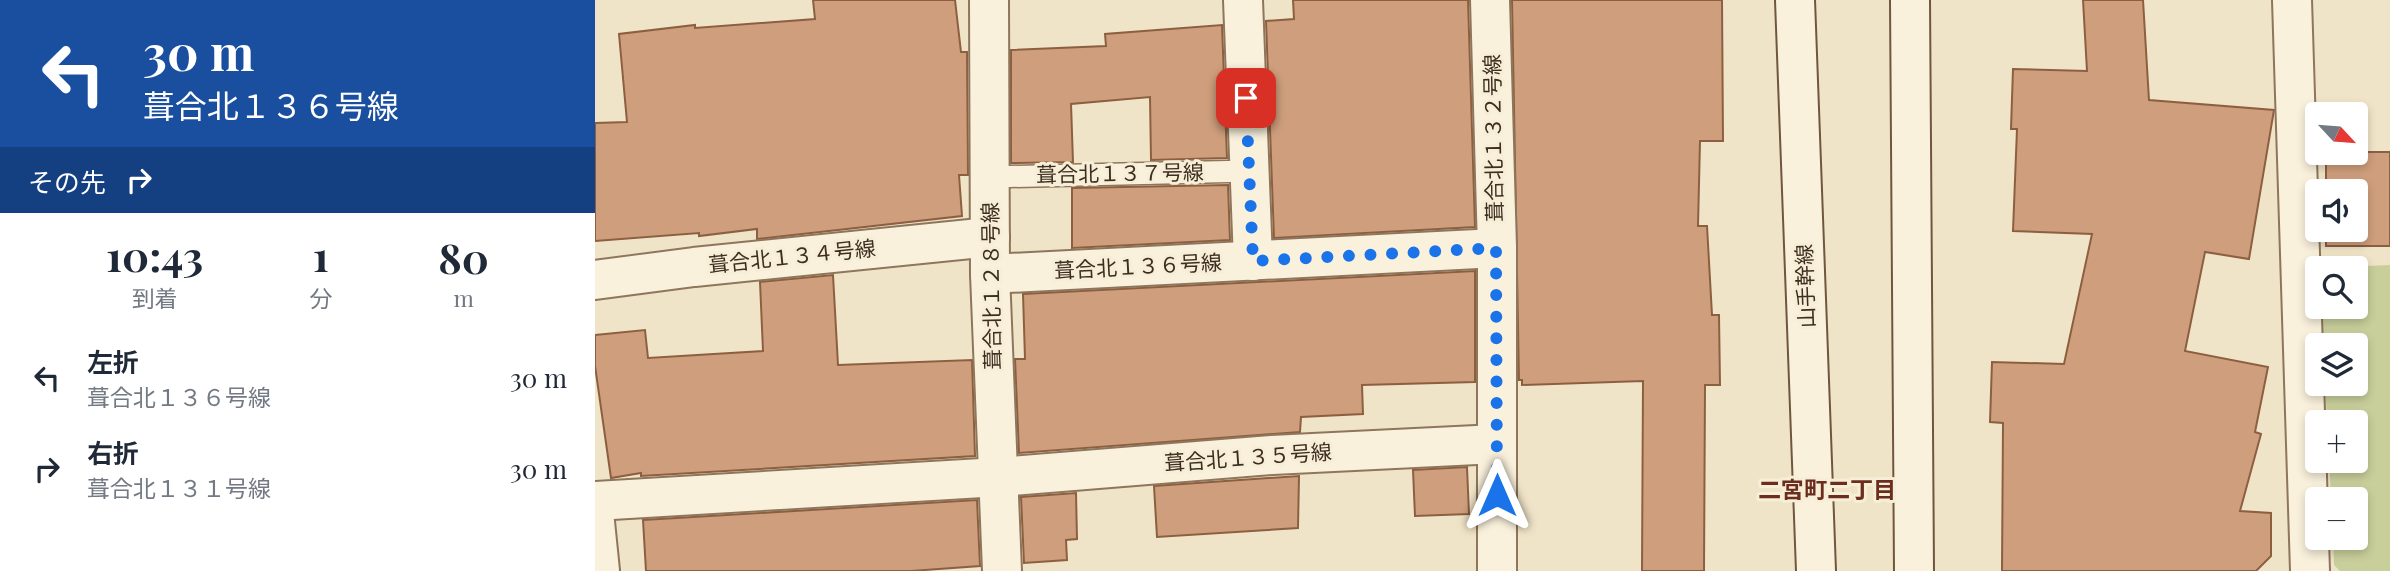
<!DOCTYPE html>
<html lang="ja">
<head>
<meta charset="utf-8">
<style>
  body { margin:0; font-family:"Playfair Display","Noto Sans JP",serif; background:#f2f2f3; color:#1f2937; height:100vh; display:flex; flex-direction:column; font-size:26px; white-space:nowrap }
  * { box-sizing:border-box; margin:0 }
  p { font-size:23px; color:#747a83 }
  .icon { flex:none; width:38px; height:38px; fill:none; stroke:currentColor; stroke-width:2; stroke-linecap:round; stroke-linejoin:round }
  .map { position:relative; flex:1; overflow:hidden }
  .drawer { display:flex; flex-direction:column; background:#fff; width:595px }
  .drawer>* { flex:none }
  .banner { background:#1a4fa0; color:#fff; overflow:hidden }
  .needle { width:46px; rotate:116deg }
  .buttons { position:absolute; left:1710px; top:102px; display:grid; gap:14px }
  .buttons a { display:grid; place-items:center; width:63px; height:63px; border-radius:7px; background:#fff; box-shadow:0 4px 10px #0003; font-size:35px }
  .pin { position:absolute; display:grid; place-items:center; width:60px; height:60px; color:#fff; margin:-30px; border-radius:14px; box-shadow:0 4px 10px #0006 }
  .me { position:absolute; width:77px; margin:-38px; rotate:0deg; stroke-linejoin:round; filter:drop-shadow(0 0 5px #0008) }
  .turn { display:flex; align-items:center; gap:24px; height:147px; padding:0 28px; font-size:32px }
  .turn .icon { width:91px; height:91px; stroke-width:2.5 }
  .turn b { display:block; font-size:49px; line-height:60px }
  .then { display:flex; align-items:center; height:66px; padding:0 28px; background:#0003; gap:14px; font-size:26px }
  .eta { display:flex; justify-content:space-evenly; align-items:center; height:119px; text-align:center }
  .eta b { font-size:42px; font-weight:700; line-height:49px }
  ul { padding:0; list-style:none }
  li { display:flex; align-items:center; gap:21px; height:91px; padding:0 28px }
  li div { flex:1 }
  li b { display:block; font-size:26px }
  li em { font-style:normal }
  main { display:flex; flex:1; min-height:0 }
  .map>svg:first-child { display:block }
  .green { fill:#c9cf9b }
  .building { fill:#cf9f7d; stroke:#8d5f41; stroke-width:2 }
  .lines { fill:none; stroke-linecap:round; stroke-linejoin:round }
  .lane-casing { stroke:#8d765c; stroke-width:24 }
  .street-casing { stroke:#8d765c; stroke-width:42 }
  .secondary-casing { stroke:#6f573f; stroke-width:42 }
  .lane { stroke:#faf1dc; stroke-width:21 }
  .street { stroke:#faf1dc; stroke-width:38 }
  .secondary { stroke:#faf1dc; stroke-width:38 }
  .route { stroke:#1a73e8; stroke-width:12; stroke-dasharray:0 21.6 }
  .labels { text-anchor:middle; stroke-width:6; stroke-linejoin:round; paint-order:stroke }
  .street-label { font-size:21px; fill:#3d2e20; stroke:#f7eed8 }
  .neighbourhood-label { font-size:23px; font-weight:bold; fill:#6b2e1e; stroke:#f7eed8 }
</style>
</head>
<body>
<main>
<section class="drawer">
<div class="banner">
<div class="turn"><svg class="icon" aria-label="left" viewBox="0 0 24 24"><path d="M17 20v-9H6M10 6l-5 5 5 5"/></svg><div><b>30 m</b>葺合北１３６号線</div></div>
<div class="then">その先<svg class="icon" aria-label="right" viewBox="0 0 24 24"><path d="M7 20v-9h11M14 6l5 5-5 5"/></svg></div>
</div>
<div class="eta">
<div><b>10:43</b><p>到着</p></div>
<div><b>1</b><p>分</p></div>
<div><b>80</b><p>m</p></div>
</div>
<ul>
<li><svg class="icon" aria-label="left" viewBox="0 0 24 24"><path d="M17 20v-9H6M10 6l-5 5 5 5"/></svg><div><b>左折</b><p>葺合北１３６号線</p></div><em>30 m</em></li>
<li><svg class="icon" aria-label="right" viewBox="0 0 24 24"><path d="M7 20v-9h11M14 6l5 5-5 5"/></svg><div><b>右折</b><p>葺合北１３１号線</p></div><em>30 m</em></li>
</ul>
</section>
<div class="map">
<svg width="1795" height="571" viewBox="0 0 1795 571">
  <rect width="100%" height="100%" fill="#f0e4c8"/>
  <polygon class="green" points="1795,265 1795,571 1745,571 1739,565 1738,537 1760,537 1760,499 1736,499 1734,460 1760,460 1760,422 1732,422 1730,383 1760,383 1760,345 1728,345 1726,306 1760,306 1760,268 1723,268"/>
  <g class="building">
    <polygon points="218,0 360,0 366,52 372,52 373,175 364,175 367,216 162,239 162,229 104,236 104,233 0,241 0,123 32,122 24,34 100,25 100,28 220,19"/>
    <polygon points="698,0 873,0 880,227 679,238 671,21 699,19"/>
    <polygon points="917,0 1127,0 1128,141 1105,141 1103,226 1112,226 1117,315 1124,315 1125,385 1110,385 1109,571 1047,571 1048,381 927,385 927,380 924,380"/>
    <polygon points="1488,0 1548,0 1554,100 1679,110 1654,259 1610,252 1590,351 1673,367 1660,432 1666,434 1645,511 1676,513 1676,556 1661,571 1407,571 1408,423 1395,422 1397,362 1469,364 1497,234 1418,231 1422,129 1416,129 1418,69 1492,71"/>
    <polygon points="627,25 632,158 556,160 555,97 476,104 478,162 416,163 416,50 511,46 510,34"/>
    <polygon points="1731,152 1795,152 1795,246 1731,246 1731,229 1760,229 1760,191 1731,191"/>
    <polygon points="633,185 635,240 477,248 477,188"/>
    <polygon points="880,271 880,382 767,385 768,414 706,417 705,432 424,453 420,359 430,359 428,294"/>
    <polygon points="238,275 243,365 377,360 380,456 46,476 46,473 16,478 0,366 0,335 50,330 53,358 168,351 165,282"/>
    <polygon points="872,467 874,514 820,516 818,470"/>
    <polygon points="704,476 703,528 562,537 559,486"/>
    <polygon points="481,493 482,539 471,540 472,560 429,563 426,497"/>
    <polygon points="382,500 385,566 316,571 51,571 48,520"/>
  </g>
  <g class="lines">
    <defs>
      <polyline id="lane" points="395,177 654,171"/>
      <g id="street">
        <polyline points="394,0 395,274 407,571"/>
        <polyline points="648,0 658,261"/>
        <polyline points="895,0 902,248 902,571"/>
        <polyline points="1697,0 1715,571"/>
        <polyline points="395,274 902,248"/>
        <polyline points="0,280 99,267 395,237"/>
        <polyline points="0,501 404,477 677,455 902,444"/>
        <polyline points="0,522 5,571"/>
      </g>
      <g id="secondary">
        <polyline points="1200,0 1221,571"/>
        <polyline points="1315,0 1319,571"/>
      </g>
    </defs>
    <use href="#lane" class="lane-casing"/>
    <use href="#street" class="street-casing"/>
    <use href="#secondary" class="secondary-casing"/>
    <use href="#lane" class="lane"/>
    <use href="#street" class="street"/>
    <use href="#secondary" class="secondary"/>
  </g>
  <g class="lines">
    <polyline class="route" points="651,98 658,261 901,248 902,495"/>
  </g>
  <g class="labels">
    <g class="street-label">
      <text transform="translate(899 138) rotate(-91)" y="7">葺合北１３２号線</text>
      <text transform="translate(525 174) rotate(-1)" y="7">葺合北１３７号線</text>
      <text transform="translate(197 257) rotate(-6)" y="7">葺合北１３４号線</text>
      <text transform="translate(543 267) rotate(-3)" y="7">葺合北１３６号線</text>
      <text transform="translate(397 286) rotate(-91)" y="7">葺合北１２８号線</text>
      <text transform="translate(1211 286) rotate(-92)" y="7">山手幹線</text>
      <text transform="translate(653 458) rotate(-4)" y="7">葺合北１３５号線</text>
    </g>
    <g class="neighbourhood-label">
      <text x="1232" y="498">二宮町二丁目</text>
    </g>
  </g>
</svg>
<div class="buttons">
<a><svg class="needle" viewBox="-14 -14 28 28"><path d="M0-13l5 13h-10z" fill="#e53935"/><path d="M0 13l5-13h-10z" fill="#747a83"/></svg></a>
<a><svg class="icon" aria-label="sound" viewBox="0 0 24 24"><path d="M4 9h4l5-4v14l-5-4H4zM17 9q2 3 0 6"/></svg></a>
<a><svg class="icon" aria-label="search" viewBox="0 0 24 24"><circle cx="10" cy="10" r="6"/><path d="M15 15l6 6"/></svg></a>
<a><svg class="icon" aria-label="layers" viewBox="0 0 24 24"><path d="M12 4l9 5-9 5-9-5zM3 14l9 5 9-5"/></svg></a>
<a>+</a>
<a>−</a>
</div>
<div class="pin" style="left:651px;top:98px;background:#d93025"><svg class="icon" aria-label="arrive" viewBox="0 0 24 24"><path d="M6 21V4h12l-3 4 3 4H6"/></svg></div>
<svg class="me" style="left:902px;top:495px" viewBox="-20 -20 40 40"><path d="M0-17L14 15 0 8-14 15z" fill="#1a73e8" stroke="#fff" stroke-width="4"/></svg>
</div>
</main>
</body>
</html>
